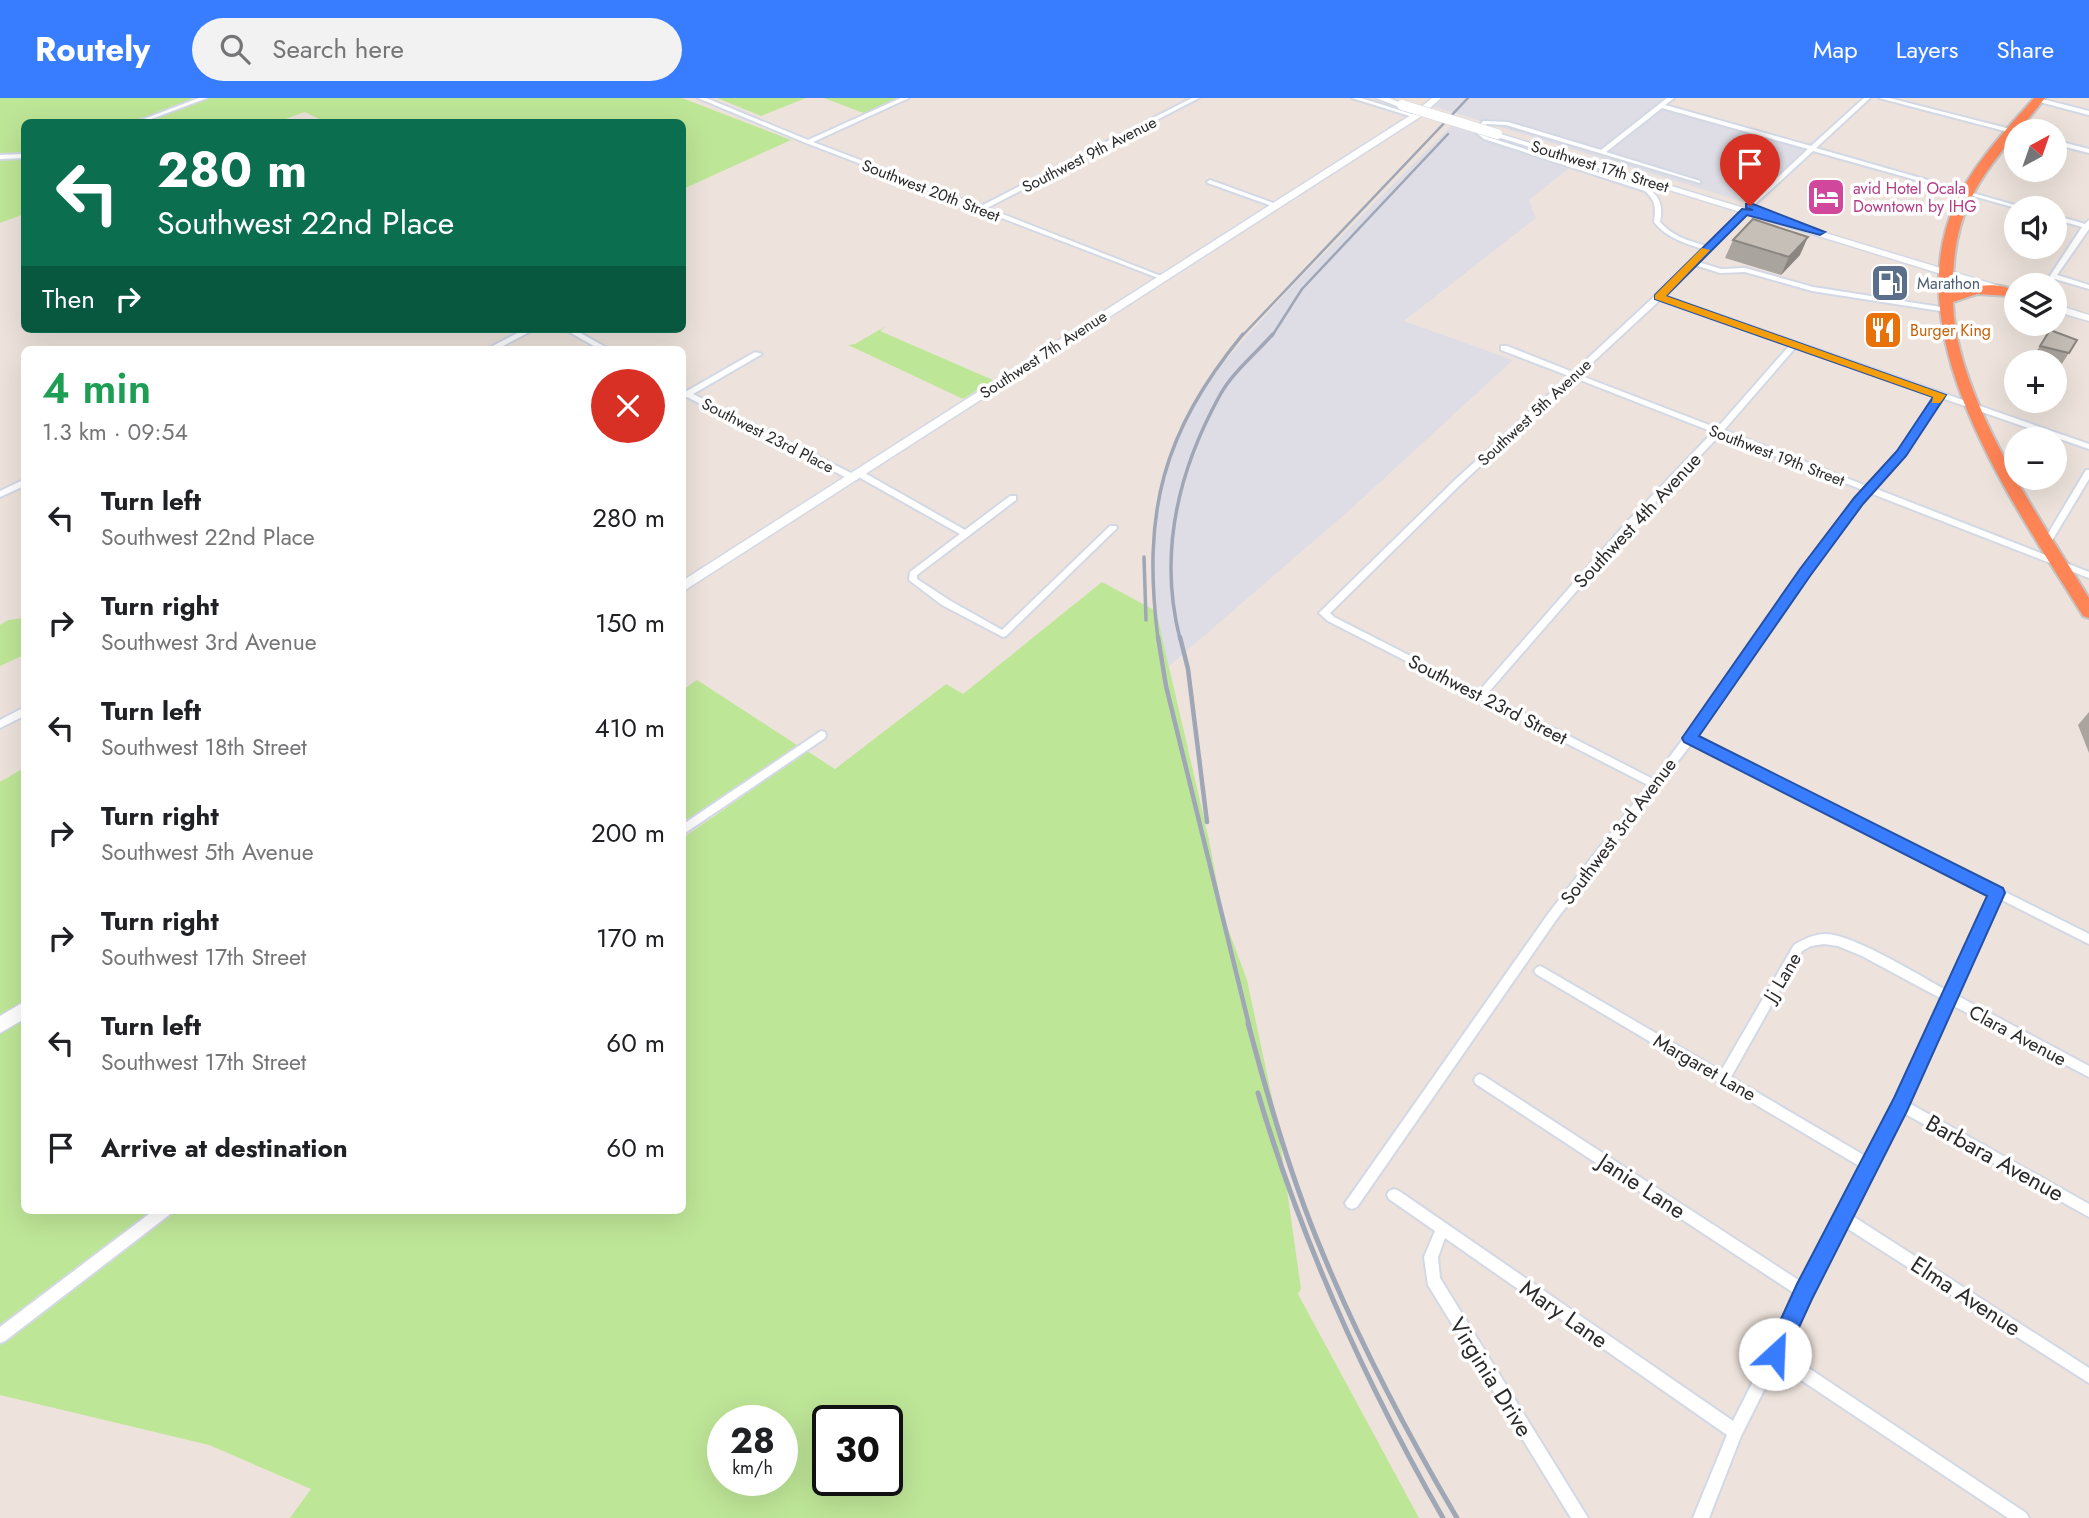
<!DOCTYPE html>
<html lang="en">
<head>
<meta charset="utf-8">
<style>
  body { margin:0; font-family:Jost,sans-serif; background:#f2f2f2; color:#202124; height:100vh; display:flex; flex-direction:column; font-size:26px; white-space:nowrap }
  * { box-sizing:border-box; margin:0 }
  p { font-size:23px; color:#757577 }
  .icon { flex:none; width:38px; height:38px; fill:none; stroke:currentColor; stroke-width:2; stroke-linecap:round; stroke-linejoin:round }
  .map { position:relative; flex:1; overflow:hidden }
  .drawer { position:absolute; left:21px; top:248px; width:665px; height:868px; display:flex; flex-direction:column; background:#fff; border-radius:10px; box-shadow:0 7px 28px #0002 }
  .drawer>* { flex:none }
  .guide { position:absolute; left:21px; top:21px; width:665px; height:214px; border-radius:10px; box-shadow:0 7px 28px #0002; background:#0b6e4f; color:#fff; overflow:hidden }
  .needle { width:46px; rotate:40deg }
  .tools { position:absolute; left:2004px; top:21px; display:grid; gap:14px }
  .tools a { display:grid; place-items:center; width:63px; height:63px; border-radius:50%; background:#fff; box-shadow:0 7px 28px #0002; font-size:35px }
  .speed { position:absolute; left:707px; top:1307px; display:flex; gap:14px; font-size:35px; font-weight:700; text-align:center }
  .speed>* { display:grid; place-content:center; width:91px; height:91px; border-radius:50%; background:#fff; box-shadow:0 7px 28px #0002; line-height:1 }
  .speed small { font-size:18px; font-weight:400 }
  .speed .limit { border:4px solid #111; border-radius:10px; background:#fff; color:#111 }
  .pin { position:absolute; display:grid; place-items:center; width:60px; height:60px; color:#fff; margin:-72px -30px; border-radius:50% 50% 50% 0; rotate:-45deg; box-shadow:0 0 7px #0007 }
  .pin .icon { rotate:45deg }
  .me { position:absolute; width:77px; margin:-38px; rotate:25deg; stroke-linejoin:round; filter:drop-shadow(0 0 5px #0008) }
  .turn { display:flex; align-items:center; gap:24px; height:147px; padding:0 21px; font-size:32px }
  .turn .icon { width:91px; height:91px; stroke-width:2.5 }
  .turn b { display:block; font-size:49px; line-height:60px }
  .then { display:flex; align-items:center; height:66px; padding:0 21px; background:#0003; gap:14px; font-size:26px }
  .round { display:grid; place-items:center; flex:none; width:74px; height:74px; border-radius:37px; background:#f2f2f2 }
  .head { display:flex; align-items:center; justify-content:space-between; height:119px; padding:0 21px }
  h1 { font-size:42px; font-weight:600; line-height:52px; color:#1e9e55 }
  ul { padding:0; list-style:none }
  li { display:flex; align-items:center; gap:21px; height:105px; padding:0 21px }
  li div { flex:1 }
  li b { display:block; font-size:26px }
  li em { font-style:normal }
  header { display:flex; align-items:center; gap:42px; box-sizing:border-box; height:98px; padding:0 35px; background:#387dff; color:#fff }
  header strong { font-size:33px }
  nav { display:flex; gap:38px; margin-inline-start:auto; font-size:24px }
  .search { width:490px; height:63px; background:#f2f2f2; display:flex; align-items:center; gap:18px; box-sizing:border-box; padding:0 24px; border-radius:38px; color:#757577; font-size:26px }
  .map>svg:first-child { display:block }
  .industrial { fill:#dedde5 }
  .green { fill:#bee697; fill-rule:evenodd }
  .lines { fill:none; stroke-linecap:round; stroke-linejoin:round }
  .street-casing { stroke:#d2d8e4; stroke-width:4 }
  .secondary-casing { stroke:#d2d8e4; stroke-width:3 }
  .highway-casing { stroke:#c4c4c4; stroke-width:4 }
  .street { fill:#fff; fill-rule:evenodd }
  .secondary { fill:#fff; fill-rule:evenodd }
  .highway { fill:#ff8456; fill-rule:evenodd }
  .rail-far3 { stroke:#9fa6b6; stroke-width:2.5 }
  .rail-far2 { stroke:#9fa6b6; stroke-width:3.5 }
  .rail-far1 { stroke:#9fa6b6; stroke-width:4.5 }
  .rail { stroke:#9fa6b6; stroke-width:5 }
  .secondary-bridge-casing { stroke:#d2d8e4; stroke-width:11; stroke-linecap:butt }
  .secondary-bridge { stroke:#fff; stroke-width:10 }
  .wall { fill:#aaa49e }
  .shaded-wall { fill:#8b8681 }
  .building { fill:#c6bfb8; stroke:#8b8681; stroke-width:2 }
  .route { fill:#387dff; stroke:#2451a6; stroke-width:2 }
  .slow { fill:#f59e0b }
  .labels { text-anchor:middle; stroke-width:7; stroke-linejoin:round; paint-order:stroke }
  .far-street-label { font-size:16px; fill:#2b2b2b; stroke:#fff }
  .far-hotel-label { font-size:16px; fill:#b23c85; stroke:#fff; text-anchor:start }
  .far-service-label { font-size:16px; fill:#4e5e75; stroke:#fff; text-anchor:start }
  .far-food-label { font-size:16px; fill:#c56008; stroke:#fff; text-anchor:start }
  .street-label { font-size:19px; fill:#2b2b2b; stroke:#fff }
  .near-street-label { font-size:23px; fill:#2b2b2b; stroke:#fff }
</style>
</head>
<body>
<header>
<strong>Routely</strong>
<div class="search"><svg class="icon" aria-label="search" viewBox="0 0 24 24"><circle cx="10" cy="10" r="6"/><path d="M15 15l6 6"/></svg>Search here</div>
<nav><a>Map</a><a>Layers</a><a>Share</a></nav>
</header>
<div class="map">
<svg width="2089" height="1420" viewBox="0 0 2089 1420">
  <rect width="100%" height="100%" fill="#ede3dc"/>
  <g class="industrial">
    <polygon points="1441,0 1664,0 1598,54 1604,57 1662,11 1807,52 1747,105 1432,8"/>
    <polygon points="1453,26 1577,64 1529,102 1536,120 1404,223 1513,262 1352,410 1168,569 1157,521 1152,445 1161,386 1182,330 1208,282 1290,190"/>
  </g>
  <g class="green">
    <polygon points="0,0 682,0 791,42 683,91 682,24 325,24 305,14 277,24 24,24 24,116 0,125"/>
    <polygon points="717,0 806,0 761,18"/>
    <polygon points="824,0 902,0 866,16"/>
    <polygon points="729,191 848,247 855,246 886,228 880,233 993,282 963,301"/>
    <path d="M 1102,484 L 1156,513 L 1209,742 L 1223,817 L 1247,882 L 1278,1028 L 1301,1191 L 1298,1196 L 1419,1420 L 290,1420 L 311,1391 L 209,1347 L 0,1297 L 0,1247 L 175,1113 L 682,1113 L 683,740 L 807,653 L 835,671 L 946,586 L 963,596 ZM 782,1323 L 782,1382 L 723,1382 L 723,1323 ZM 887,1323 L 887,1382 L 828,1382 L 828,1323 Z"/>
    <polygon points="24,520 24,557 0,568 0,527 8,522"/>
    <polygon points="697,582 797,647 683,727 683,592"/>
    <polygon points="24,670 24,905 0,921 0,684"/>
    <polygon points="24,918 24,1113 153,1113 0,1229 0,934"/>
  </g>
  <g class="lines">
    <defs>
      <g id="street">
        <polygon points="199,0 207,0 143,24 136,24"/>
        <polygon points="698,0 706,0 808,42 901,0 909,0 813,44 981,108 1192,0 1199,0 987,110 1166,180 1161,181 806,45"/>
        <polygon points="1352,0 1361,0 1418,18 1413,19"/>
        <path d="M 1667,0 L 1674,0 L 1665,7 L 1811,48 L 1864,0 L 1870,0 L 1816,50 L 2025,110 L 2016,110 L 1813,53 L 1752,109 L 1748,109 L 1748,107 L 1808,51 L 1662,10 L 1606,54 L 1700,83 L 1700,85 L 1506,27 L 1487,26 L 1480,33 L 1488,39 L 1649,91 C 1661,100 1663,109 1660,124 C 1672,138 1689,143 1706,148 L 1743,112 L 1747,112 L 1747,114 L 1698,164 L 1721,171 L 1745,170 L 1813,189 L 1947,210 L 1951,212 L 1947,214 L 1812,193 L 1745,174 L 1720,175 L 1695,167 L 1664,198 L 2089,346 L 2089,351 L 1942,300 L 1904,357 L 1874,390 L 2089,474 L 2089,480 L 1870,395 L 1766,535 L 1696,639 L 2089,836 L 2089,846 L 2000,801 L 1956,897 L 2089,968 L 2089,979 L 1952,907 L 1907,1004 L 2089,1106 L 2089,1119 L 1902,1014 L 1851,1117 L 2089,1270 L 2089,1285 L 1845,1129 L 1783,1253 L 2026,1415 L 2029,1420 L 2008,1420 L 1777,1266 L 1741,1338 L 1709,1420 L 1693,1420 L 1727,1337 L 1445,1140 L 1438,1159 L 1440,1180 L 1588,1420 L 1571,1420 L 1428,1187 L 1424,1159 L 1435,1133 L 1389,1101 L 1387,1097 L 1389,1093 L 1394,1091 L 1399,1093 L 1733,1323 L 1797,1197 L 1476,986 L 1474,982 L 1476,978 L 1480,976 L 1484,978 L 1803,1185 L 1861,1069 L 1536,876 L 1534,873 L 1536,870 L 1540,868 L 1544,870 L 1721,973 L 1794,847 C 1804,841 1814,836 1825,836 C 1853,836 1920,878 1946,892 L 1991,797 L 1692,645 L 1556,822 L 1357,1109 L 1352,1111 L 1347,1109 L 1345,1105 L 1548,816 L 1648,687 L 1328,523 L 1319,515 L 1456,381 L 1569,278 L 1501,252 L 1501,248 L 1507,248 L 1573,274 L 1656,197 L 1703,151 C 1684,145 1667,140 1654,124 C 1656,110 1656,103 1645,93 L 1484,41 L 1474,33 L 1483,23 L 1508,24 L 1601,52 ZM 1660,202 L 1790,247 L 1717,330 L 1579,277 ZM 1796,249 L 1935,298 L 1898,353 L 1867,388 L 1724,332 ZM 1575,280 L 1713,334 L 1627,424 L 1479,593 L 1334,519 L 1330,515 L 1462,385 ZM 1720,337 L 1863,392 L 1760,531 L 1686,637 L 1653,681 L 1487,596 L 1633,428 ZM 1824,846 L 1838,848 L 1862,858 L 1942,901 L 1896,1002 L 1867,1059 L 1731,979 L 1802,853 L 1811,848 Z"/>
        <polygon points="1879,0 1889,0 2018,33 2016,33 2016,36"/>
        <polygon points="2038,0 2089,13 2089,17 2036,3 2035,2"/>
        <polygon points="2054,42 2089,51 2089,55 2054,46"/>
        <polygon points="24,56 24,60 0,61 0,57"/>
        <polygon points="1210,82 1276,106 1277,107 1272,108 1208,85 1207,84"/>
        <polygon points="2054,117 2085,126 2089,122 2089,131 2057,177 2089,187 2089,191 2055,181 2050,187 2044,187 2082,129 2054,121"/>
        <polygon points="525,231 535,231 495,252 485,252"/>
        <polygon points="564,231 573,231 611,252 601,252"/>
        <polygon points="755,254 762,256 693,296 857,378 857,382 851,382 687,299 682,299 682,291 687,293"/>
        <polygon points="2086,372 2089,372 2089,381 2050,446 2044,446 2043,444"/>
        <polygon points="857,374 863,374 965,432 1010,398 1016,398 1016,402 917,477 917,481 949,502 1002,532 1110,428 1116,428 1117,430 1006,538 1003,539 942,507 909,482 910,474 960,436 857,378"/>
        <polygon points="21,383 24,383 24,388 0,399 0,393"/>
        <polygon points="21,611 24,611 24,618 0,630 0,622"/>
        <polygon points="821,633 825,634 826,637 825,640 682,737 682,727"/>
        <polygon points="153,1113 171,1113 169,1117 5,1243 0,1245 0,1229"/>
      </g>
      <g id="secondary">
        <polygon points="1376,0 1389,0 1406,7 1402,10"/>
        <polygon points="1432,0 1441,0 1420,19 682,494 682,483 1414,15"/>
        <polygon points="1494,34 2016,193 2016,199 1494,38"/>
        <polygon points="2054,206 2089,217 2089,223 2054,213"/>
        <polygon points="24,904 24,921 0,935 0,918"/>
      </g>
      <path id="highway" d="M 2034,0 L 2045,0 C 1992,68 1951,99 1953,194 C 1968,188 2004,182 2016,195 L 2010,198 L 1977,196 L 1953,204 C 1955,299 2040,420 2089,500 L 2089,520 L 2083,518 C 2015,407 1895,242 1955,106 C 1973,66 2005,33 2034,0 Z"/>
    </defs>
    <use href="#street" class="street-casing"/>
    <use href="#secondary" class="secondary-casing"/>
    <use href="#highway" class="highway-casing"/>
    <use href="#street" class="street"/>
    <use href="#secondary" class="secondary"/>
    <use href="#highway" class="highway"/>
    <g class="rail-far3">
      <polyline points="1242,238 1468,0"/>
      <polyline points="1272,238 1302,191 1448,36"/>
    </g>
    <g class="rail-far2">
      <polyline points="1144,459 1146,522"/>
      <path d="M 1158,541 C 1142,414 1162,335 1243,236"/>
      <path d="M 1180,541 C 1158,455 1178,373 1220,297 C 1232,275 1256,255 1273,236"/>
    </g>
    <g class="rail-far1">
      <polyline points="1158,539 1166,588 1249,927"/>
      <polyline points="1180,539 1188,571 1207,724"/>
    </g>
    <g class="rail">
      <path d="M 1248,925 C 1267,997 1288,1070 1316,1139 C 1355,1236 1404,1330 1457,1420"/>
      <path d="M 1258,995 C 1302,1145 1365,1284 1443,1420"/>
    </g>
    <defs>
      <polyline id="secondary-bridge" points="1402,7 1497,36"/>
    </defs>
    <use href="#secondary-bridge" class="secondary-bridge-casing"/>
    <use href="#secondary-bridge" class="secondary-bridge"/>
  </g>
  <g class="wall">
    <polygon points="1733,142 1800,157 1781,177 1725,160"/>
    <polygon points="1888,170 1896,190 1893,195 1880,192"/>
    <polygon points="2050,232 2077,242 2060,269 2054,268 2054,264 2040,264 2031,262"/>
    <polygon points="2089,614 2089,655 2078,627"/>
  </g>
  <polygon class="shaded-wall" points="1808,139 1800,157 1781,177 1789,159"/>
  <g class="building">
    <polygon points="1753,121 1808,139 1789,159 1733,142"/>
    <polygon points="1888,170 1903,173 1896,190 1882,188"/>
    <polygon points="2050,232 2077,242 2069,255 2040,248"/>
  </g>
  <polygon class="route" points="1746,106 1753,106 1825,134 1820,137 1747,117 1666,198 1946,297 1906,358 1863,406 1810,478 1699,638 2003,790 2005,795 1907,1013 1812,1201 1783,1264 1775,1267 1768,1264 1765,1256 1768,1249 1797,1186 1894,1000 1987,798 1684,644 1682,640 1800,471 1854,400 1897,353 1933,299 1655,201 1655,197 1742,111 1753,112 1746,110"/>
  <polygon class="slow" points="1702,150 1710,152 1666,198 1946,297 1940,305 1932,305 1933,299 1655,201 1655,197"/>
  <defs>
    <symbol id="hotel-square" viewBox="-11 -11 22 22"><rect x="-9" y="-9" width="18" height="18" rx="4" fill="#d1479c" stroke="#fff"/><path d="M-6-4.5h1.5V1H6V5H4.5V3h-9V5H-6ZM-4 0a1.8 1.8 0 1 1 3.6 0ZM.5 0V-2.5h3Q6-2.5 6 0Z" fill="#fff"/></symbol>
    <symbol id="fuel-square" viewBox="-11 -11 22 22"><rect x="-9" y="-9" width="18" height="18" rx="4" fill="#5c6f8a" stroke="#fff"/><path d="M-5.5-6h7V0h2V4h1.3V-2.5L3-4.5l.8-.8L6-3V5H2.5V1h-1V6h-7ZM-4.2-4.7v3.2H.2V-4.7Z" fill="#fff"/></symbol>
    <symbol id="restaurant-square" viewBox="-11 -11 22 22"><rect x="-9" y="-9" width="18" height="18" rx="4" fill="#e8710a" stroke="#fff"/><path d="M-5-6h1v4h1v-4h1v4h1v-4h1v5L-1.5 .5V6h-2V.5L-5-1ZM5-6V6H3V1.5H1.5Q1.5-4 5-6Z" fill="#fff"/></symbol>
  </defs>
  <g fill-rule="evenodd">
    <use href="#hotel-square" x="1804" y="77" width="44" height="44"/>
    <use href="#fuel-square" x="1868" y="163" width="44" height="44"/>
    <use href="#restaurant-square" x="1861" y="210" width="44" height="44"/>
  </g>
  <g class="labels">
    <g class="far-street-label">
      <text transform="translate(1089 56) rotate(-27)" y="6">Southwest 9th Avenue</text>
      <text transform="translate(1600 68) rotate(17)" y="6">Southwest 17th Street</text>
      <text transform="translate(931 92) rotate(21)" y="6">Southwest 20th Street</text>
      <text transform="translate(1043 256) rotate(-33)" y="6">Southwest 7th Avenue</text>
      <text transform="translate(1534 314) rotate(-43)" y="6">Southwest 5th Avenue</text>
      <text transform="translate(768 337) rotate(27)" y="6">Southwest 23rd Place</text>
      <text transform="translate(1777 357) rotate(21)" y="6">Southwest 19th Street</text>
    </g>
    <g class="far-hotel-label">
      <text x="1853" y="96">avid Hotel Ocala<tspan x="1853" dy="18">Downtown by IHG</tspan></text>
    </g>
    <g class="far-service-label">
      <text x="1917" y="191">Marathon</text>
    </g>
    <g class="far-food-label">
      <text x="1910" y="238">Burger King</text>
    </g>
    <g class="street-label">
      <text transform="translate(1637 422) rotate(-47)" y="7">Southwest 4th Avenue</text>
      <text transform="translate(1488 601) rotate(27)" y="7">Southwest 23rd Street</text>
      <text transform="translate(1618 733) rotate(-53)" y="7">Southwest 3rd Avenue</text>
      <text transform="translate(1782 879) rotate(-59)" y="7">Jj Lane</text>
      <text transform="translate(2018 937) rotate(28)" y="7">Clara Avenue</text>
      <text transform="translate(1705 969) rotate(30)" y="7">Margaret Lane</text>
    </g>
    <g class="near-street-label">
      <text transform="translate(1995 1060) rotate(29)" y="8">Barbara Avenue</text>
      <text transform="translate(1642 1088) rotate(33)" y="8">Janie Lane</text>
      <text transform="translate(1966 1198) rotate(33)" y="8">Elma Avenue</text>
      <text transform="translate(1564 1216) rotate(35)" y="8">Mary Lane</text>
      <text transform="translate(1491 1279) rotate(58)" y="8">Virginia Drive</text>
    </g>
  </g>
</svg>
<div class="tools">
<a><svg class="needle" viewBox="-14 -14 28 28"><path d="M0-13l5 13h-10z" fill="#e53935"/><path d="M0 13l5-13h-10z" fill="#757577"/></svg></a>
<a><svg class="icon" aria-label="sound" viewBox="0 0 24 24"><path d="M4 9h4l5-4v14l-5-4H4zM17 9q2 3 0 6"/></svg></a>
<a><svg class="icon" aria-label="layers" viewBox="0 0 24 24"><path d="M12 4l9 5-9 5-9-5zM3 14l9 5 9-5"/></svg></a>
<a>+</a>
<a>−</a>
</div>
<div class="speed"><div>28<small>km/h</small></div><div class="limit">30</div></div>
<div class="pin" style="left:1750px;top:108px;background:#d93025"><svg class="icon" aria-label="arrive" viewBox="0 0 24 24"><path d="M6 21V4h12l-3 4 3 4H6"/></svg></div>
<svg class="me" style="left:1775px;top:1256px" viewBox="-20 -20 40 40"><circle r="19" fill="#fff"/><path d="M0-13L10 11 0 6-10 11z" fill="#387dff"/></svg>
<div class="guide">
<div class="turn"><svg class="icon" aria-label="left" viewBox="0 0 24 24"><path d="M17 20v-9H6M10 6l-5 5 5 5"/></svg><div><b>280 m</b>Southwest 22nd Place</div></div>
<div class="then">Then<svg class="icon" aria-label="right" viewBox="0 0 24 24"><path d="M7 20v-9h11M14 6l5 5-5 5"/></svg></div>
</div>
<section class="drawer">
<div class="head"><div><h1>4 min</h1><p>1.3 km · 09:54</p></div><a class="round" style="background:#d93025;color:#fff"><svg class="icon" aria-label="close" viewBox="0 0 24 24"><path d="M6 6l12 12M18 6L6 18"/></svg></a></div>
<ul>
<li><svg class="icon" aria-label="left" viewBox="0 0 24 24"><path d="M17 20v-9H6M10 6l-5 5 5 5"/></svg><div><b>Turn left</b><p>Southwest 22nd Place</p></div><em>280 m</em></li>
<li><svg class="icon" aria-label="right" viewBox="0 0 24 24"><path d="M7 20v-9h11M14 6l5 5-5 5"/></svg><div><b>Turn right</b><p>Southwest 3rd Avenue</p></div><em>150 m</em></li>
<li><svg class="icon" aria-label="left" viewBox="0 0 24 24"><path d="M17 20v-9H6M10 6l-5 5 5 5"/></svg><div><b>Turn left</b><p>Southwest 18th Street</p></div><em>410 m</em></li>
<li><svg class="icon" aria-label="right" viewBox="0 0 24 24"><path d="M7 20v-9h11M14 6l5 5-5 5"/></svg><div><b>Turn right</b><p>Southwest 5th Avenue</p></div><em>200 m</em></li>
<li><svg class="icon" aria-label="right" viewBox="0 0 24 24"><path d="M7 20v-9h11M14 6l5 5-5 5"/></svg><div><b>Turn right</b><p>Southwest 17th Street</p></div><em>170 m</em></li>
<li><svg class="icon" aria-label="left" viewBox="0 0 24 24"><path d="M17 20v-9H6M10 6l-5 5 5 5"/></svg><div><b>Turn left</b><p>Southwest 17th Street</p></div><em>60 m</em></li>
<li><svg class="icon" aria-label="arrive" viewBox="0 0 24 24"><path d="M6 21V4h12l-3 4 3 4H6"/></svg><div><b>Arrive at destination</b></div><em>60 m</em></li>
</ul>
</section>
</div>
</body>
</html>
